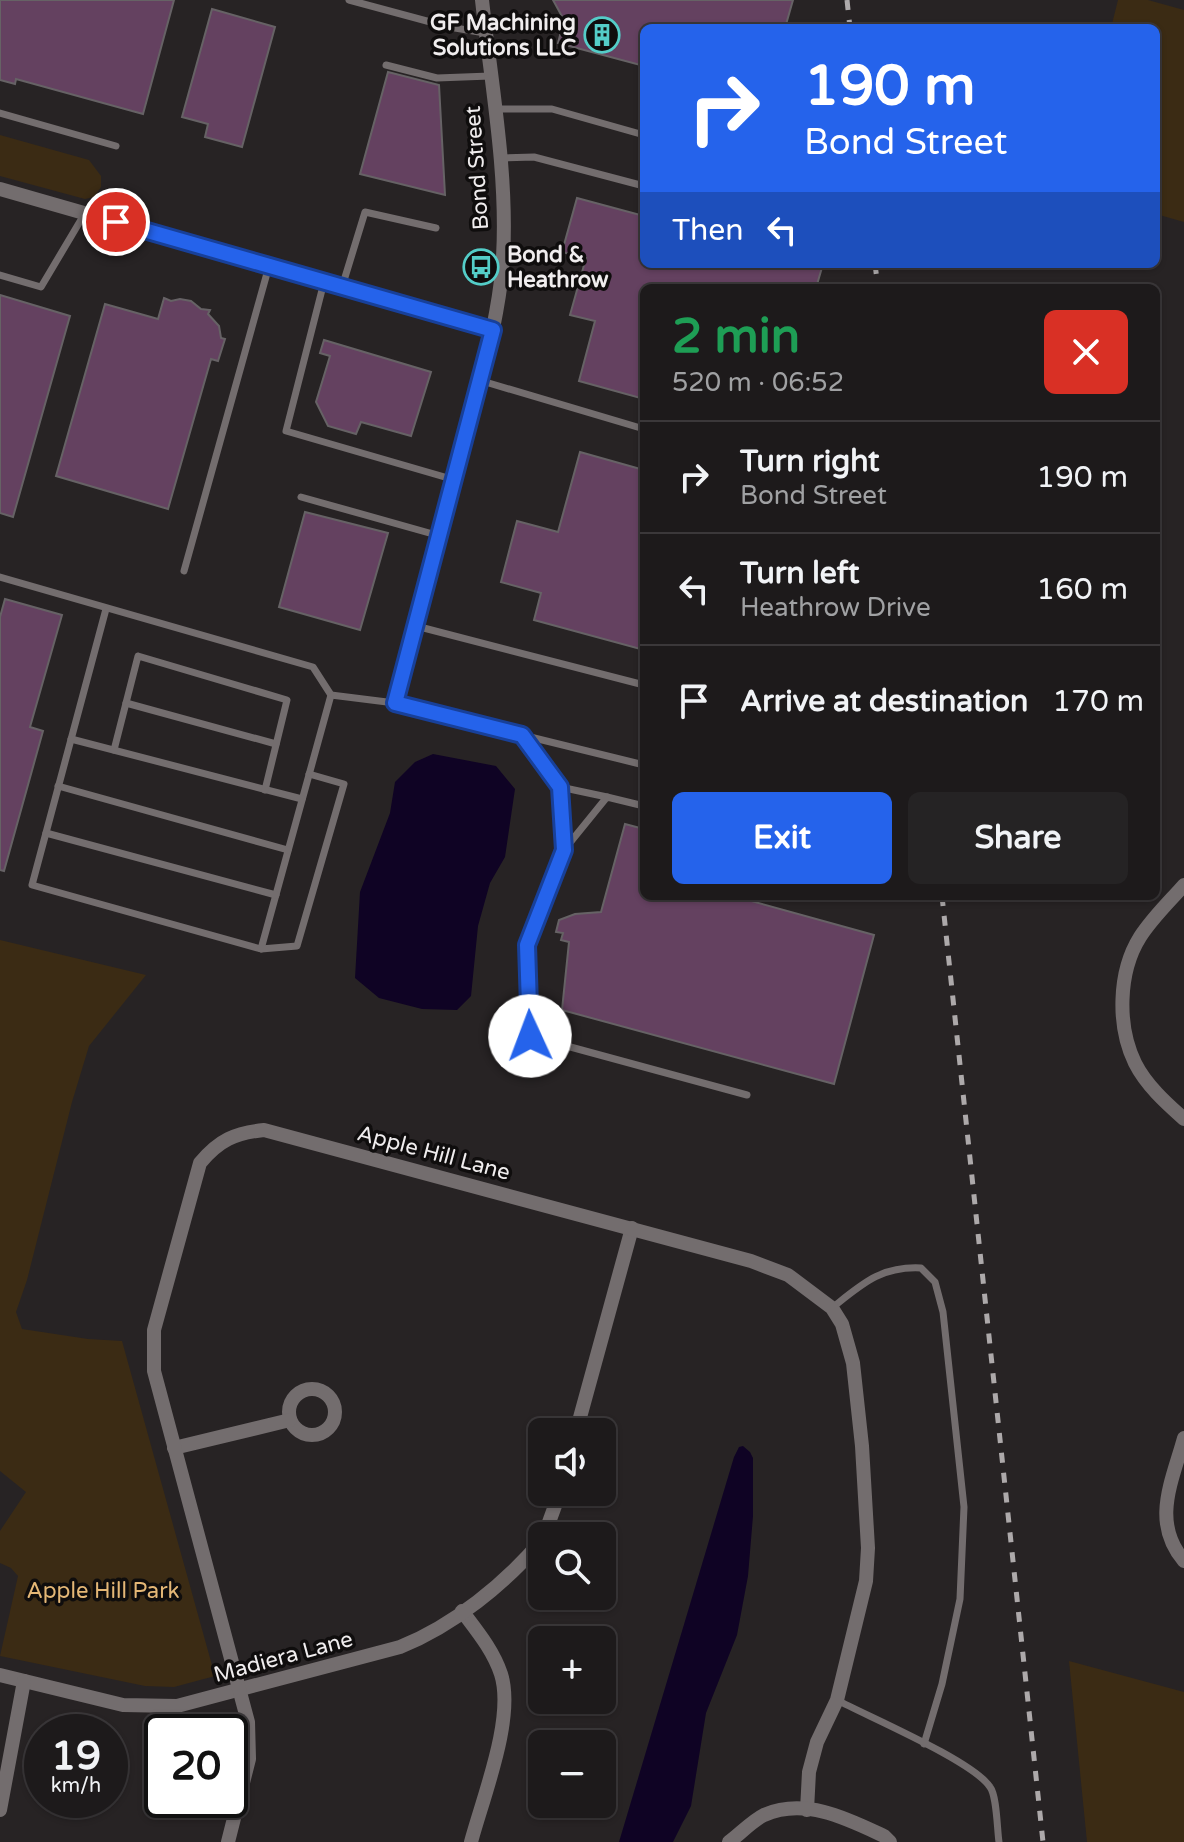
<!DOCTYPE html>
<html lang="en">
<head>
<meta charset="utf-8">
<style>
  body { margin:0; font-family:"Varela Round",sans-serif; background:#252324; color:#f1f3f6; height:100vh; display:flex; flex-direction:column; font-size:30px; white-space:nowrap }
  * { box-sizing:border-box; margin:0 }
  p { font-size:26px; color:#a0a1a3 }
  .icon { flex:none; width:44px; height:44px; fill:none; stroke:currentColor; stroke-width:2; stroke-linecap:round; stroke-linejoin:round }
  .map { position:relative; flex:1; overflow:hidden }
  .side { position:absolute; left:640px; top:284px; width:520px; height:616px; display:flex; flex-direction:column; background:#1d1a1b; border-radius:12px; box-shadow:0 2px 6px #0004,0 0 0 2px #3b383a }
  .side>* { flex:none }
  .banner { position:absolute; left:640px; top:24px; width:520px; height:244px; border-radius:12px; box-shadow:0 2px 6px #0004,0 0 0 2px #3b383a; background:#2563eb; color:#fff; overflow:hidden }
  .controls { position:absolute; left:528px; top:1418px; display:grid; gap:16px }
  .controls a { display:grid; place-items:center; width:88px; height:88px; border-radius:12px; background:#1d1a1b; box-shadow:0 2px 6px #0004,0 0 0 2px #3b383a; font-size:40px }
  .speed { position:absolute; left:24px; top:1714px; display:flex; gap:16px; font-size:40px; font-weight:700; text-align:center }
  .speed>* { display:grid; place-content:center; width:104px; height:104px; border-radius:50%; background:#1d1a1b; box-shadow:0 2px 6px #0004,0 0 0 2px #3b383a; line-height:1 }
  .speed small { font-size:20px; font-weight:400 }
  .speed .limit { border:4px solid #111; border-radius:12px; background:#fff; color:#111 }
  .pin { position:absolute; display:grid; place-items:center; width:68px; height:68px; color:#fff; margin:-34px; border:4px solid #fff; border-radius:50%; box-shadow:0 2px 8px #0007 }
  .me { position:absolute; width:88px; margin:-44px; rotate:358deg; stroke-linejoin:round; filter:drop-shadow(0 0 6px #0008) }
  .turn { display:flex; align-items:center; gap:28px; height:168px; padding:0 32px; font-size:36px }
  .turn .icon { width:104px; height:104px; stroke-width:2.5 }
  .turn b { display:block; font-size:56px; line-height:68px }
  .then { display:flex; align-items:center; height:76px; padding:0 32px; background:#0003; gap:16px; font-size:30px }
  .round { display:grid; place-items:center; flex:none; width:84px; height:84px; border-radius:12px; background:#252324 }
  .summary { display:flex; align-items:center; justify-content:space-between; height:136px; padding:0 32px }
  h1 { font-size:48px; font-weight:700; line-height:60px; color:#1e9e55 }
  .button { display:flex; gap:16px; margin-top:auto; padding:16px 32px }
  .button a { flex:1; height:92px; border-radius:12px; background:#2563eb; color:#fff; font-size:32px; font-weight:700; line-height:92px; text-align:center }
  .button a+a { background:#252324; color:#f1f3f6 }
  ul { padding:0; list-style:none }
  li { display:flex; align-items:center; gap:24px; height:112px; padding:0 32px; border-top:2px solid #3b383a }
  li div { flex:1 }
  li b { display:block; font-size:30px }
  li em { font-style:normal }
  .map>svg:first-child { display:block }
  .green { fill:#3b2b14 }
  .water { fill:#0f0324 }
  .building { fill:#644160; stroke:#666265; stroke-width:2 }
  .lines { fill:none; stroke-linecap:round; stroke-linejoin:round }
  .lane { stroke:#736d6e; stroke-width:7 }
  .street { stroke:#736d6e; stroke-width:14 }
  .rail { stroke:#ada9aa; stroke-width:5; stroke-dasharray:10 10; stroke-linecap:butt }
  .route-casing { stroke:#184099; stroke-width:20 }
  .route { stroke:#2563eb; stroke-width:14 }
  .labels { text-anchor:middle; stroke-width:7; stroke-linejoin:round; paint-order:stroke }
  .poi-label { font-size:22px; font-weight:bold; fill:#f0edee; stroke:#0f0d0d; text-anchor:end }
  .street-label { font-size:22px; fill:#f0edee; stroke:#0f0d0d }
  .park-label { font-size:22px; fill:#e4b776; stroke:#0f0d0d }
</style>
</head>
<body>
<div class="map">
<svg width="1184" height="1842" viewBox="0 0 1184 1842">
  <rect width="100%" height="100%" fill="#272324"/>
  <g class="green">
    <polygon points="1118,0 1148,0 1184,10 1184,222 1156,214 1156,28 1111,28"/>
    <polygon points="0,135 89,160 101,176 101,187 94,197 85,199 0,176"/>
    <polygon points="0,940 146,975 89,1046 72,1102 27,1280 16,1312 22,1329 88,1339 122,1341 215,1676 174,1687 145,1686 0,1656 18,1576 11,1568 0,1563 0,1531 26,1492 0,1471"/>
    <polygon points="1069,1661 1184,1692 1184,1842 1087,1842"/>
  </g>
  <g class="water">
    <polygon points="433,754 496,766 515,789 505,857 490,883 478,926 471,996 457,1010 422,1009 379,998 355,978 360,892 390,813 395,782 415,762"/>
    <polygon points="743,1446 750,1452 753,1458 753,1516 748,1576 737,1635 706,1713 691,1806 673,1842 619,1842 734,1457 739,1447"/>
  </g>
  <g class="building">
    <polygon points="0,0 174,0 143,114 16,79 15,84 0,80"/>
    <polygon points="553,0 793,0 785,28 644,28 644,66 558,43 564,20"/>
    <polygon points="212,9 275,27 242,147 205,137 208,124 182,117"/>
    <polygon points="388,72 439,85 445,195 360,174"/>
    <polygon points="577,198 644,216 644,264 823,264 816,288 644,288 644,399 579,381 595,321 570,315 586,258 562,252"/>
    <polygon points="0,295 70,316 13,517 0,513"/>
    <polygon points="164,298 171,301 180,299 191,301 201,309 210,310 208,314 219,326 221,338 225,339 218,361 211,359 168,509 56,476 105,304 158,319"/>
    <polygon points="324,340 431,372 411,436 361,422 356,434 328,426 316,402 330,356 320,353"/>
    <polygon points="580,452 644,470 644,650 534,620 541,593 501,582 517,521 558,532"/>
    <polygon points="305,512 388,533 360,630 279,607"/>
    <polygon points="5,599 62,615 30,727 43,731 4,871 0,870 0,617"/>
    <polygon points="625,824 644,829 644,896 733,896 874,935 834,1084 562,1010 569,942 561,940 563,933 556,932 559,920 575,914 601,912"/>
  </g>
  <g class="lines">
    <g class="lane">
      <polyline points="349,0 449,27 485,33"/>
      <polyline points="386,65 437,78 490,76"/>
      <polyline points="494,109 552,109 644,135"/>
      <polyline points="0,113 116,146"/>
      <polyline points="501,158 534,157 644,186"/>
      <polyline points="0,275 41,287 85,213"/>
      <polyline points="324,282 286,431 455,480"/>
      <polyline points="342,287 365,212 436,228"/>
      <polyline points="482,381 644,429"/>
      <polyline points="301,497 440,536"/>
      <polyline points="184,571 269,266"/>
      <polyline points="0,577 313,667 331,695 261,949"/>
      <polyline points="106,609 32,885 261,949 297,946 344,784 309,774"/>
      <polyline points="416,626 644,685"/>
      <polyline points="331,695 395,703 522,735 560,787 564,850 527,945 530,1036 747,1095"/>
      <polyline points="126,703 276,744"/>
      <polyline points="522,735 644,765"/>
      <polyline points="71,739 302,799"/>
      <polyline points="114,750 138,656 287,700 265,790"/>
      <polyline points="58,786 288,850"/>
      <polyline points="560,787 607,797"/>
      <polyline points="46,833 276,895"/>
      <polyline points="564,850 607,797 644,806"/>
      <path d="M 832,1308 C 862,1284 881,1266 921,1268 L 935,1282 L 943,1312 L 964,1507 L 960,1599 L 942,1684 L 924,1744"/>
      <path d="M 837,1700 C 869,1717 973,1761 990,1787 C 997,1796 997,1829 999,1842"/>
    </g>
    <g class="street">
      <polyline points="0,189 493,330"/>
      <path d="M 395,703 L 482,378 C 491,338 501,297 503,257 C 508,174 491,82 482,0"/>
      <path d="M 1184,885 C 1170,901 1152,918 1140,937 C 1118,972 1117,1026 1135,1063 C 1146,1085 1166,1103 1184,1119"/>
      <circle cx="312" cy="1412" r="23"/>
      <polyline points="576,1432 632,1228"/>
      <path d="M 1184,1438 C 1172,1482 1151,1522 1184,1561"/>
      <polyline points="174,1448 290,1420"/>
      <polyline points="544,1536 560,1492"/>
      <path d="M 462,1611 C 477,1631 493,1650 501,1674 C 515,1718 483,1797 471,1842"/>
      <path d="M 0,1675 L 123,1705 L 177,1706 L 400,1647 C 453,1626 506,1583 542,1540"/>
      <polyline points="0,1810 24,1681"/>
      <path d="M 228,1842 L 249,1759 L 248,1722 L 154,1371 L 154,1330 L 200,1163 C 219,1140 235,1133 264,1130 L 751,1261 L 788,1275 L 832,1308 L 842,1324 L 853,1363 L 862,1446 L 868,1548 L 866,1581 L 837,1700 L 817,1742 L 809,1772 L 807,1810"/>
      <path d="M 729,1842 C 740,1834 752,1821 764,1815 C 805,1797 848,1819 884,1836 L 890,1842"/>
    </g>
    <g class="rail">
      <polyline points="847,0 850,28"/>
      <polyline points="875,264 878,288"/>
      <polyline points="942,896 1043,1842"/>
    </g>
  </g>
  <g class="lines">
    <defs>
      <polyline id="route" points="116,222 493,330 395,703 522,735 560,787 564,850 527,945 530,1036"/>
    </defs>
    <use href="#route" class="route-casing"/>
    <use href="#route" class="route"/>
  </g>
  <defs>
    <symbol id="building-ring" viewBox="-11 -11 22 22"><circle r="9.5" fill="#0f0d0d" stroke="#54cdc8" stroke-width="1.5"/><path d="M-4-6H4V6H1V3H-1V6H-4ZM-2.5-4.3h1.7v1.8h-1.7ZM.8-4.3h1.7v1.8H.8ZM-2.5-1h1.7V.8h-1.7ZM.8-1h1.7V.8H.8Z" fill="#54cdc8"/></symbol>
    <symbol id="bus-ring" viewBox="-11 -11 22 22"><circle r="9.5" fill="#0f0d0d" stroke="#54cdc8" stroke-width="1.5"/><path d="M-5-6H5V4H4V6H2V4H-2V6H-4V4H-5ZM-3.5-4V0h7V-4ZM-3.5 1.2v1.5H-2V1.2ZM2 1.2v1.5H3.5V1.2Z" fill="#54cdc8"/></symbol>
  </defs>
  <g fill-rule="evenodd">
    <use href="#building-ring" x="582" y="15" width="40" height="40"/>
    <use href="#bus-ring" x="461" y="247" width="40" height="40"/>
  </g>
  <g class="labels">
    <g class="poi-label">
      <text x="576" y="30">GF Machining<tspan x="576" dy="25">Solutions LLC</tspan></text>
      <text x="507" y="262" text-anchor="start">Bond &amp;<tspan x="507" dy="25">Heathrow</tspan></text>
    </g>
    <g class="street-label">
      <text transform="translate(476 168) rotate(-94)" y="8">Bond Street</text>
      <text transform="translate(434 1152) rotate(15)" y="8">Apple Hill Lane</text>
      <text transform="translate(283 1656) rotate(-15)" y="8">Madiera Lane</text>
    </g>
    <g class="park-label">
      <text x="103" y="1598">Apple Hill Park</text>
    </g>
  </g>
</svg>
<div class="controls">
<a><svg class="icon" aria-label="sound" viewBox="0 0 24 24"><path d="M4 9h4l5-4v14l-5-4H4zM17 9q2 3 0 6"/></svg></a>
<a><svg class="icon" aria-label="search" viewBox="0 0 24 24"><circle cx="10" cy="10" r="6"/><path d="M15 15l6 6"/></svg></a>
<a>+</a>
<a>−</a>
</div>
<div class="speed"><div>19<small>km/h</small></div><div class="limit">20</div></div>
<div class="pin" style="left:116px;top:222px;background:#d93025"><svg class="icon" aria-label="arrive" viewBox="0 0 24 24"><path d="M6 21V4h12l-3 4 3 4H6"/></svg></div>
<svg class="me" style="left:530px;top:1036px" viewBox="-20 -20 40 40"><circle r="19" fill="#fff"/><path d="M0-13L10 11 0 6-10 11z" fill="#2563eb"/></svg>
<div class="banner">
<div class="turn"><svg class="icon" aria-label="right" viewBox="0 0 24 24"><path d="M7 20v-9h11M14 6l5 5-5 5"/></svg><div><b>190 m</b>Bond Street</div></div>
<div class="then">Then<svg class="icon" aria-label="left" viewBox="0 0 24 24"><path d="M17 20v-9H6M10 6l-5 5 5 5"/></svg></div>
</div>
<section class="side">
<div class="summary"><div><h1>2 min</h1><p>520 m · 06:52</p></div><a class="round" style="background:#d93025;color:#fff"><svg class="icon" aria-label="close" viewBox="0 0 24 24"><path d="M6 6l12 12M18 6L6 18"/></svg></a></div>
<ul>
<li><svg class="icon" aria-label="right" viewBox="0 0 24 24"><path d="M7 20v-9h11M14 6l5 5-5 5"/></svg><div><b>Turn right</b><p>Bond Street</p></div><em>190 m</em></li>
<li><svg class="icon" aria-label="left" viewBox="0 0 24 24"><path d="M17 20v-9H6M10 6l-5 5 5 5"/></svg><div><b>Turn left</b><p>Heathrow Drive</p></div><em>160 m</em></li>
<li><svg class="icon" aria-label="arrive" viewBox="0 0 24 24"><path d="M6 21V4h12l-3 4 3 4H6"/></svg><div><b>Arrive at destination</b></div><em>170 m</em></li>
</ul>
<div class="button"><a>Exit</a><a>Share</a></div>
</section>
</div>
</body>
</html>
